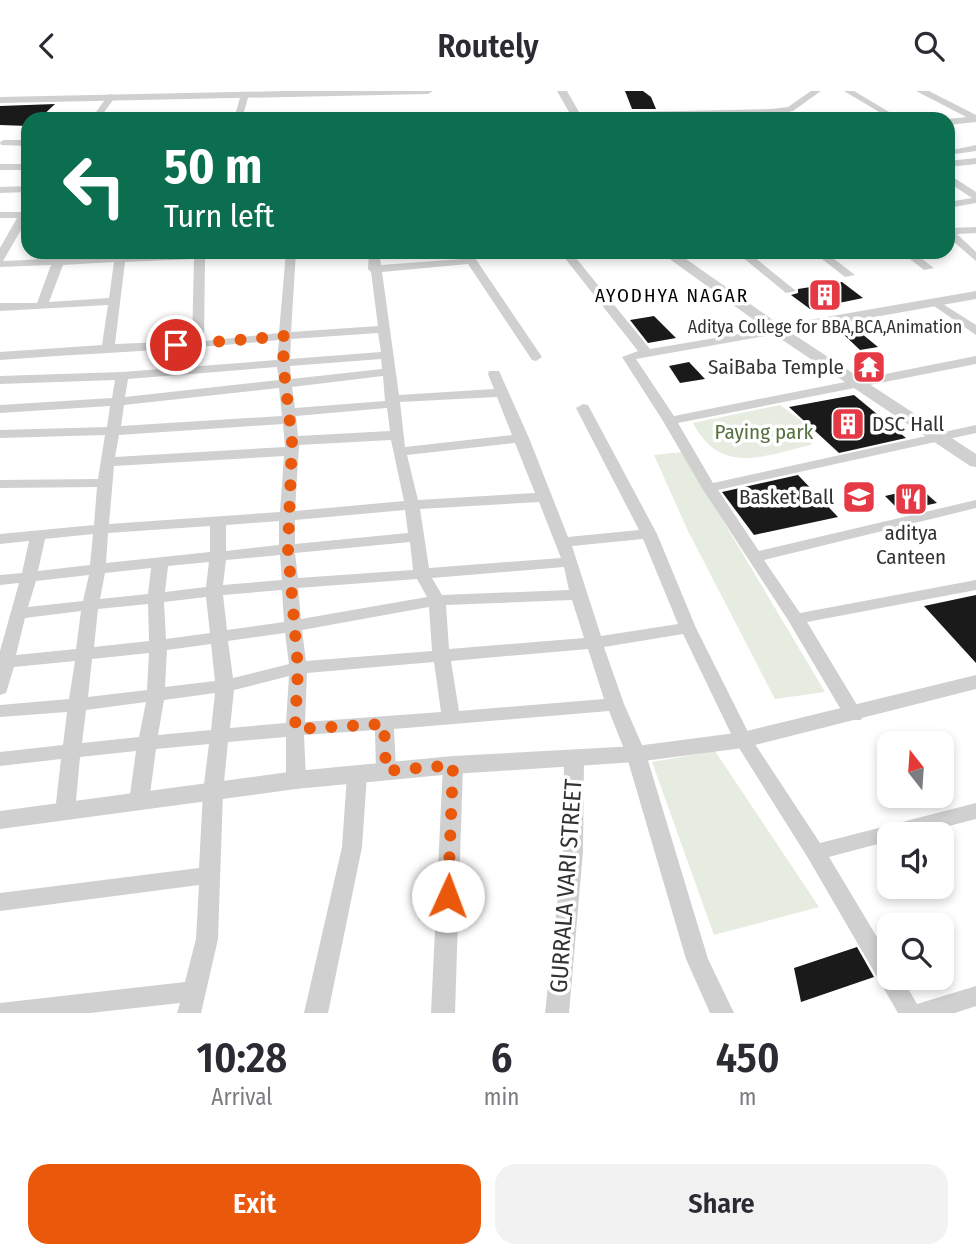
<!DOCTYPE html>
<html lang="en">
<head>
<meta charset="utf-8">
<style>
  body { margin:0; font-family:"Fira Sans Condensed",sans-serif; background:#f2f2f3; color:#2b2b33; height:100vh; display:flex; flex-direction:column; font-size:26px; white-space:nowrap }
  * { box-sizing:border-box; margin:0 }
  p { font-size:23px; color:#7c7c81 }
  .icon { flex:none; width:38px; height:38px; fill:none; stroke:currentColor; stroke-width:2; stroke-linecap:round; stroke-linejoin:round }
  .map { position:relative; height:922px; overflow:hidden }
  .sheet { display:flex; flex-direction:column; background:#fff; flex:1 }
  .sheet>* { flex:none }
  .hud { position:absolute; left:21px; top:21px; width:934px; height:147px; border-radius:21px; box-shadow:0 4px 10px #0003; background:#0b6e4f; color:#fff; overflow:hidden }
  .needle { width:46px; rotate:343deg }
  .fabs { position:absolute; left:877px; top:640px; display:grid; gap:14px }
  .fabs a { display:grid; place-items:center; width:77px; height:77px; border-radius:14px; background:#fff; box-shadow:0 4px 10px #0003; font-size:35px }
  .pin { position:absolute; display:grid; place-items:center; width:60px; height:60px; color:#fff; margin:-30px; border:4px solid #fff; border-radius:50%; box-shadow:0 2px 7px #0007 }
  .me { position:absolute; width:77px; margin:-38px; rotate:2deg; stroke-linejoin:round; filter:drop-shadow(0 0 5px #0008) }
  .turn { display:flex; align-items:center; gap:24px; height:147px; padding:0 28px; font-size:32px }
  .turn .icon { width:91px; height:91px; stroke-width:2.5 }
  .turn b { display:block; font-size:49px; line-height:60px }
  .eta { display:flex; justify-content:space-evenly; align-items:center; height:119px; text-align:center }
  .eta b { font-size:42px; font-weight:600; line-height:49px }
  .primary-button { display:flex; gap:14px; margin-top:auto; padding:14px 28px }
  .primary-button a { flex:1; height:80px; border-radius:21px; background:#ea580c; color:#fff; font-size:28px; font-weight:600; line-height:80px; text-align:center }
  .primary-button a+a { background:#f2f2f3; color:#2b2b33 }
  header { display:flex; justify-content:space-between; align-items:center; height:91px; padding:0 28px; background:#fff; font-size:32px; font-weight:600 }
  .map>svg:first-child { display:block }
  .green { fill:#e6ecdf }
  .building { fill:#1a1a1a }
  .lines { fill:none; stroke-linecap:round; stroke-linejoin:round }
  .minor { fill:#d0d0d0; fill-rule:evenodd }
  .tertiary { fill:#d0d0d0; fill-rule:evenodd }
  .route { stroke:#ea580c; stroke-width:12; stroke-dasharray:0 21.6 }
  .labels { text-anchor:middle; stroke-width:7; stroke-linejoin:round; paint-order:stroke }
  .far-poi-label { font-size:18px; fill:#333; stroke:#fff }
  .far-neighbourhood-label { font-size:19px; letter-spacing:2px; fill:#000; stroke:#fff }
  .poi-label { font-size:21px; fill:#333; stroke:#fff; text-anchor:end }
  .park-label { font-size:21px; fill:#56703f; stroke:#fff }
  .near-street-label { font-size:24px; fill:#333; stroke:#fff }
</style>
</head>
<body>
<header><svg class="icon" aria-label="back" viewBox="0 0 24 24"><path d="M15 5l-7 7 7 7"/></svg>Routely<svg class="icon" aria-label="search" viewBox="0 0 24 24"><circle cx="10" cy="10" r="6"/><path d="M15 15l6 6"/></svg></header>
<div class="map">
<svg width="976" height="922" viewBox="0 0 976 922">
  <rect width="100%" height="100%" fill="#fff"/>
  <g class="green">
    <path d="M 780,314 L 815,340 L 811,354 C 763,365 721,385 693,332 Z"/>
    <polygon points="682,361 825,601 775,608 688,440 654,364"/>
    <polygon points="715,660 819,816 714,844 652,671"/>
  </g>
  <g class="building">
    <polygon points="625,0 643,0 651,6 656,18 632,18"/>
    <polygon points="55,13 39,28 28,28 28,35 0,34 0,15"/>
    <polygon points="842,191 863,207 810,218 791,204 798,202 798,198"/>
    <polygon points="654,225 676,247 648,252 630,229"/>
    <polygon points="856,238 878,256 860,259 840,240"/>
    <polygon points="689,271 705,288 680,292 669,275"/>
    <polygon points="854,304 906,347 839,362 789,316"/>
    <polygon points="798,384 838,426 754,444 722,401"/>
    <polygon points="920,397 937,412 900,420 885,405"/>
    <polygon points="976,504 976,572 924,515"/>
    <polygon points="857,856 874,886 801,911 794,877"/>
  </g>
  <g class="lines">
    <g class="minor">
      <polygon points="811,0 821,0 793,20 771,24 435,28 439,25 771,18 788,16"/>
      <polygon points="844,0 854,0 901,28 891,28"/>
      <polygon points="245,1 249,3 242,28 234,28 241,3"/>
      <polygon points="109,3 116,5 99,28 91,28"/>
      <polygon points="976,25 976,31 948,34 948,28"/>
      <polygon points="4,49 28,49 28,55 1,54 0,51"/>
      <polygon points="976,54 976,60 948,64 948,60"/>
      <polygon points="976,67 976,73 948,76 948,70"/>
      <rect x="0" y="73" width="28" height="6"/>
      <polygon points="948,83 976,101 976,112 948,117 948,111 972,107 948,91"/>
      <polygon points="28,95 28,101 0,102 0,96"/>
      <path d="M 0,121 L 28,121 L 28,127 L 3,170 L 198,161 L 277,161 L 272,164 L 205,167 L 204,250 L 279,242 L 286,161 L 296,161 L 291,241 L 378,235 L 371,181 L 368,178 L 369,161 L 379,161 L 381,174 L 475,167 L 542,266 L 536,270 L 532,269 L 468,173 L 382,181 L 399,304 L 494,298 L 488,283 L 489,280 L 499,280 L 529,347 L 568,446 L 639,439 L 576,317 L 583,313 L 588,314 L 657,443 L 696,537 L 751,647 L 820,752 L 976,712 L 976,728 L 914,744 L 889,744 L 889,750 L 829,766 L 889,866 L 889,887 L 902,887 L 917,913 L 976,895 L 976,915 L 955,922 L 898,922 L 808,767 L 734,649 L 683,543 L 604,556 L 624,613 L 646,663 L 708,868 L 734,922 L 710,922 L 686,868 L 626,663 L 609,620 L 394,638 L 396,680 L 393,685 L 386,687 L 379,685 L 376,680 L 375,639 L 304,644 L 306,689 L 303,694 L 296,696 L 289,694 L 286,689 L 286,646 L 228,651 L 223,701 L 218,848 L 201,922 L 177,922 L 180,912 L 90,922 L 0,922 L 0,912 L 185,891 L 196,848 L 199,794 L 0,820 L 0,802 L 199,777 L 203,701 L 209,653 L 156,658 L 149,711 L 146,716 L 139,719 L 132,716 L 129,711 L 136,660 L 80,666 L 75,721 L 72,726 L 65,729 L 58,726 L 55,721 L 61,668 L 0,675 L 0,661 L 63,654 L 67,621 L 0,626 L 0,614 L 69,608 L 75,570 L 14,576 L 6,602 L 0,604 L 0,560 L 19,492 L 0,494 L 0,484 L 22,482 L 29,450 L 0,453 L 0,443 L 94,434 L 97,396 L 0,397 L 0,389 L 98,388 L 105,344 L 0,347 L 0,339 L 107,336 L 110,315 L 0,322 L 0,314 L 112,307 L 115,289 L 0,293 L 0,285 L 122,281 L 277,269 L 279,249 C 186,259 93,262 0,269 L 0,261 L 102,254 L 108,214 L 0,220 L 0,212 L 37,212 L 51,174 L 0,176 L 0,157 L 17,127 L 0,127 ZM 194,168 L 192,250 L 115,253 L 125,171 ZM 114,171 L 109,207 L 49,211 L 63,174 ZM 378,242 L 381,261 L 290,268 L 291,248 ZM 381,268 L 382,278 L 291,288 L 290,275 ZM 277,276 L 279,289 L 125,306 L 128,288 ZM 383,285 L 385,310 L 295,317 L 292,296 ZM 279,297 L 282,325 L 121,335 L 124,314 ZM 497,306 L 512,344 L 405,356 L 400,311 ZM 387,317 L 390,340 L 298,345 L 296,325 ZM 283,333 L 285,356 L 115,366 L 119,344 ZM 391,349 L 404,410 L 295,420 L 299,354 ZM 515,352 L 535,402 L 418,409 L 407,364 ZM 284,365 L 280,421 L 109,433 L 114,375 ZM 539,411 L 561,467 L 429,477 L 420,418 ZM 405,419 L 408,442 L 295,453 L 295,429 ZM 279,430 L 279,454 L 226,460 L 226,434 ZM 210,435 L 210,461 L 106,472 L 108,442 ZM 93,443 L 90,474 L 38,480 L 45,448 ZM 643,448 L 678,533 L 601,545 L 572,455 ZM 410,451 L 413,479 L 298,487 L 295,462 ZM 280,464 L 282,489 L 223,494 L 226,469 ZM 209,471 L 206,496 L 165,501 L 168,475 ZM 564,476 L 569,499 L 442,504 L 432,487 ZM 151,477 L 148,503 L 100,508 L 105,482 ZM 89,484 L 83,510 L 28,516 L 36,490 ZM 417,488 L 427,506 L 301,528 L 298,497 ZM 282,499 L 284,531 L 227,539 L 223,504 ZM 206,506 L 210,542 L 166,548 L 164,511 ZM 572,509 L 584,547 L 449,558 L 446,514 ZM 148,513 L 149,550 L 94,556 L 98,518 ZM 429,516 L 432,560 L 306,570 L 302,539 ZM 81,520 L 76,558 L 16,564 L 25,527 ZM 285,542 L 289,573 L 233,587 L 228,550 ZM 211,553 L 215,590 L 165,596 L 167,559 ZM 588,558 L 604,608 L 459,620 L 451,570 ZM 149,562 L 147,599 L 88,606 L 92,568 ZM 434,571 L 441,621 L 305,631 L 307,582 ZM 289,585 L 286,632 L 230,637 L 234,599 ZM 215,602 L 211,639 L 158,644 L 164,609 ZM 146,611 L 139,646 L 82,652 L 86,619 Z"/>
      <polygon points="976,136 976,142 957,143 976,161 976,170 948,146 948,137"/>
      <polygon points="560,161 571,161 650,258 781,236 781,242 777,243 636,268 674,325 976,265 976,273 678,332 713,392 976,334 976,342 718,399 759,460 976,409 976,417 764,469 800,522 976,489 976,499 807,531 863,624 861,629 847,629 788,529 702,397 663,330 622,266 638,260"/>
      <polygon points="736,161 748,161 796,200 786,202"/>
      <polygon points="813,161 825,161 855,184 845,186"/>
      <polygon points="901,161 913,161 934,177 924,179"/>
      <polygon points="935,208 976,234 976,244 931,213 931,209"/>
      <polygon points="574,661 581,663 584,668 583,760 569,922 545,922 563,760 564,668 567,663"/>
      <polygon points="453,667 460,669 463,674 455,922 431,922 443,674 446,669"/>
      <polygon points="357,677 364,679 367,684 362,756 328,922 304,922 342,756 347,684 350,679"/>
    </g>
    <g class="tertiary">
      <polygon points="285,0 433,0 428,3 0,12 0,6"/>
      <polygon points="557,0 567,0 583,28 573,28"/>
      <polygon points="916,0 929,0 976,24 976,31"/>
      <polygon points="660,161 676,161 780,234 976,200 976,208 790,241 976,363 976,376 970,375 772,242"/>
      <polygon points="976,584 976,598 743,657 636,671 453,683 296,698 0,738 0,720 296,680 453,665 636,655 743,641"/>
    </g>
  </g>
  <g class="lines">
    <polyline class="route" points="176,254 285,245 283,271 292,350 288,458 298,577 295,638 384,633 386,680 453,674 448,805"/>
  </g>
  <defs>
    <symbol id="building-square" viewBox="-11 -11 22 22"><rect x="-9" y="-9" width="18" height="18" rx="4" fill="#e63946" stroke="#fff"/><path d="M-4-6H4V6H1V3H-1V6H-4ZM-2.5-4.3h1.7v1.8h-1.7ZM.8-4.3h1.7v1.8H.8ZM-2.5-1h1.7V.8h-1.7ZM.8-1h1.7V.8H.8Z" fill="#fff"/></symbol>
    <symbol id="temple-square" viewBox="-11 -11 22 22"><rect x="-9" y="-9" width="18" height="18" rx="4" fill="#e63946" stroke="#fff"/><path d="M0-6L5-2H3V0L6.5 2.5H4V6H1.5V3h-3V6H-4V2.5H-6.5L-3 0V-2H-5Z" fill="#fff"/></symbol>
    <symbol id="university-square" viewBox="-11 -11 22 22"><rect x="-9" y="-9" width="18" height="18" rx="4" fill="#e63946" stroke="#fff"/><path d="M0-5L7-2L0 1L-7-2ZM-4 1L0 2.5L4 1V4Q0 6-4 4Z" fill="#fff"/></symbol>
    <symbol id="restaurant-square" viewBox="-11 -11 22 22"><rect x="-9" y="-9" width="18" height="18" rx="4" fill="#e63946" stroke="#fff"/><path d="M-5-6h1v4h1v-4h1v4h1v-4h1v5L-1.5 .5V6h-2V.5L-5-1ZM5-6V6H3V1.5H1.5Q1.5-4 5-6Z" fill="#fff"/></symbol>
  </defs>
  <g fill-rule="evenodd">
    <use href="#building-square" x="806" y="185" width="38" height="38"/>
    <use href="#temple-square" x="850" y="257" width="38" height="38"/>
    <use href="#building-square" x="829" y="314" width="38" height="38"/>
    <use href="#university-square" x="840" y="387" width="38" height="38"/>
    <use href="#restaurant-square" x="892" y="389" width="38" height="38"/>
  </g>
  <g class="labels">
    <g class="far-poi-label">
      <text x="825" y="242">Aditya College for BBA,BCA,Animation</text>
    </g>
    <g class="far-neighbourhood-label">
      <text x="672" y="211">AYODHYA NAGAR</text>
    </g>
    <g class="poi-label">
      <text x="844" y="283">SaiBaba Temple</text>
      <text x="872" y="340" text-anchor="start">DSC Hall</text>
      <text x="834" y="413">Basket Ball</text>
      <text x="911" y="449" text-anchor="middle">aditya<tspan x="911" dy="24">Canteen</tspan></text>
    </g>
    <g class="park-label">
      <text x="764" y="348">Paying park</text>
    </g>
    <g class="near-street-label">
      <text transform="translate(566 795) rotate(-86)" y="8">GURRALA VARI STREET</text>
    </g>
  </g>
</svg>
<div class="fabs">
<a><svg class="needle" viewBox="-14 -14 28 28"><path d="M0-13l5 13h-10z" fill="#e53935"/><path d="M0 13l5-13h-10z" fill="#7c7c81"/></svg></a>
<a><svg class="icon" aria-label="sound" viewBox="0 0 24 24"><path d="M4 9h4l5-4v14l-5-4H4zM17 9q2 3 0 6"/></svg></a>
<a><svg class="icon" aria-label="search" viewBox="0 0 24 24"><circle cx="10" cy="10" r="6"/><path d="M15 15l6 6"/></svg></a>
</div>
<div class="pin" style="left:176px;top:254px;background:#d93025"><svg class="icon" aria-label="arrive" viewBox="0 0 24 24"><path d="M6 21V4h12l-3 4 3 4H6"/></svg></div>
<svg class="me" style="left:448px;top:805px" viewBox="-20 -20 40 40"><circle r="19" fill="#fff"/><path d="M0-13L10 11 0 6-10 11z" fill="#ea580c"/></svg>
<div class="hud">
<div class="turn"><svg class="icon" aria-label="left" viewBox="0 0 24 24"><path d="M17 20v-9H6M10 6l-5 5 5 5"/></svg><div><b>50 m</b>Turn left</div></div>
</div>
</div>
<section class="sheet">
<div class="eta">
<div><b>10:28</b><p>Arrival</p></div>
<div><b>6</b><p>min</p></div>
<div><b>450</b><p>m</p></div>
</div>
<div class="primary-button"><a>Exit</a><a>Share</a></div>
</section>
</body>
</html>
